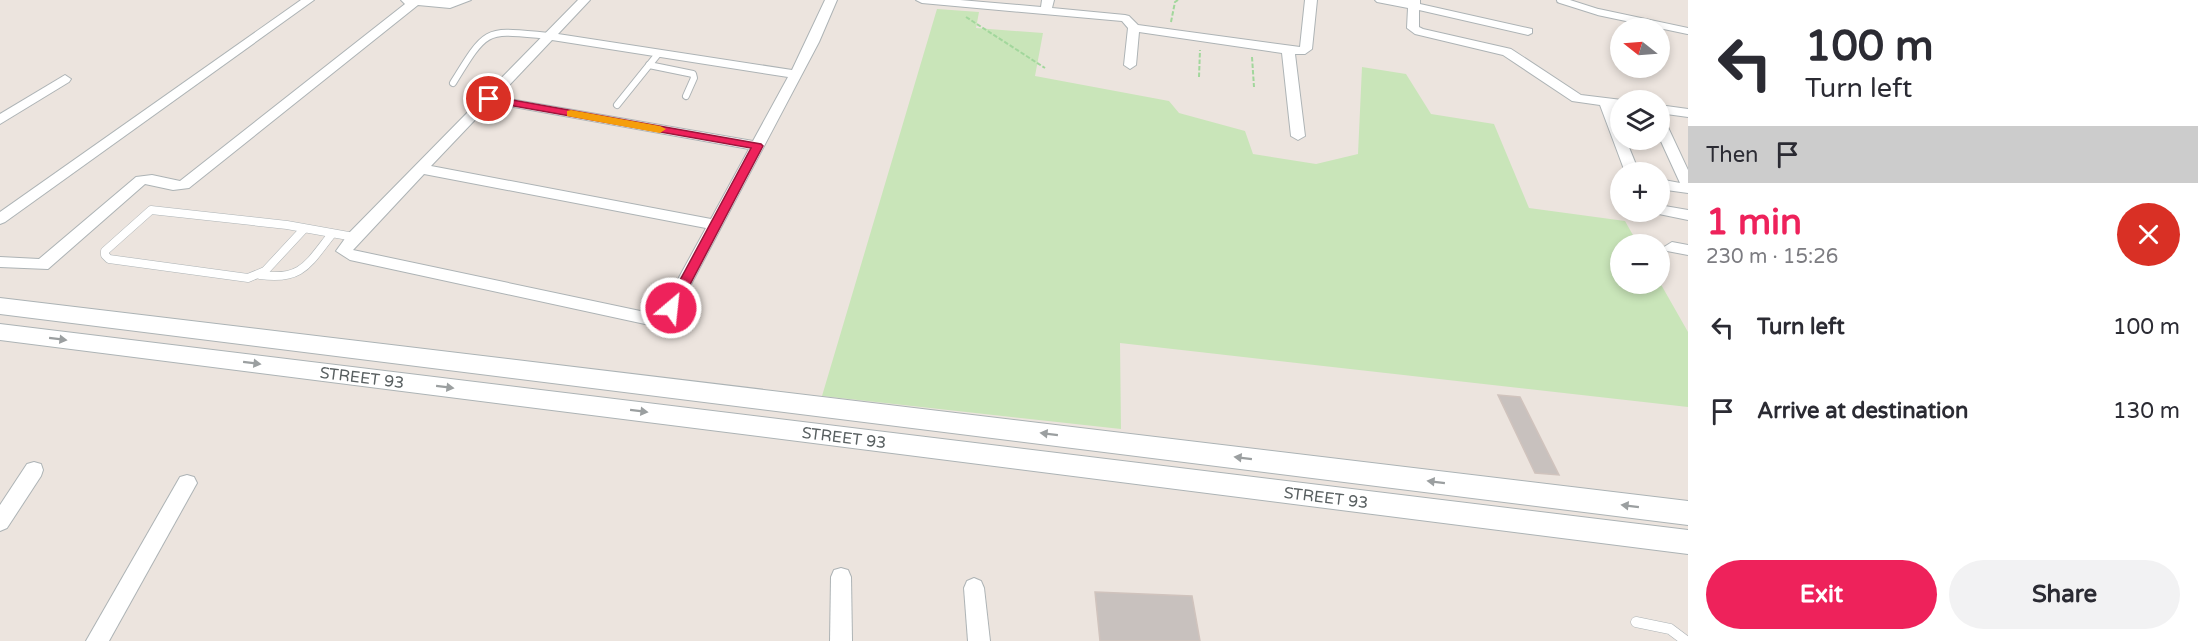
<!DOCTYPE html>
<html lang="en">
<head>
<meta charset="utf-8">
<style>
  body { margin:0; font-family:"Varela Round",sans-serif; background:#f2f2f3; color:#2b2b33; height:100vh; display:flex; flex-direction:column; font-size:22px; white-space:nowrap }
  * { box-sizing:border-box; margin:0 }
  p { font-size:20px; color:#7c7c81 }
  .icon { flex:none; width:33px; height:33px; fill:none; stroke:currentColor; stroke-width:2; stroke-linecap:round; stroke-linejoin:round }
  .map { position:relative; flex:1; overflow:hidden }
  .drawer { display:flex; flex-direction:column; background:#fff; width:510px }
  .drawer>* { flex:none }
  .top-card { background:#fff; color:#2b2b33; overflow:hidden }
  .needle { width:39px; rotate:287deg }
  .buttons { position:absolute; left:1610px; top:18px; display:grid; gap:12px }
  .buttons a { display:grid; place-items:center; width:60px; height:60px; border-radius:50%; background:#fff; box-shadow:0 3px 9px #0003; font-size:30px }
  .pin { position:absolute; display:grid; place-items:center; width:51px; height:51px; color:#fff; margin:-26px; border:3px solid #fff; border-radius:50%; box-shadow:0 2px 6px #0007 }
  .me { position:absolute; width:66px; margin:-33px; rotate:28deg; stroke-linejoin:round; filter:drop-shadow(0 0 4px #0008) }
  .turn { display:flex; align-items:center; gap:21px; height:126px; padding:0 18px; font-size:27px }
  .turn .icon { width:78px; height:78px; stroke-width:2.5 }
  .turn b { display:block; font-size:42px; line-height:51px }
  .then { display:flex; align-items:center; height:57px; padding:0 18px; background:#0003; gap:12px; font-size:22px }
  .round { display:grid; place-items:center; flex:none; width:63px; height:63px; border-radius:32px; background:#f2f2f3 }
  .head { display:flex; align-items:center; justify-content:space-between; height:102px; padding:0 18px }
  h1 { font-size:36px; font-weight:800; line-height:45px; color:#ee225b }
  .button { display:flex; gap:12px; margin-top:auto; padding:12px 18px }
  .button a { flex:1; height:69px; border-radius:36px; background:#ee225b; color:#fff; font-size:24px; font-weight:800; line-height:69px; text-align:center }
  .button a+a { background:#f2f2f3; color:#2b2b33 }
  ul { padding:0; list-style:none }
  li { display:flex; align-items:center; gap:18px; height:84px; padding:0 18px }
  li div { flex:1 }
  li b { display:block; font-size:22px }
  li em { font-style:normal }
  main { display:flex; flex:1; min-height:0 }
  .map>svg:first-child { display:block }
  .green { fill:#c9e5b9 }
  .building { fill:#c8c1be; stroke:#d0c3bd; stroke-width:1.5 }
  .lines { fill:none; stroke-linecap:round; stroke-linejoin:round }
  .lane-far2-casing { stroke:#adb3b5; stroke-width:8 }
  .lane-far1-casing { stroke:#adb3b5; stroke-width:9 }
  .lane-casing { stroke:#adb3b5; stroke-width:11 }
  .street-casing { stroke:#adb3b5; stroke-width:2 }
  .secondary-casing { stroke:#acb3b5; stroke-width:2 }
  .path { stroke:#a2d79c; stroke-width:2; stroke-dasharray:4.5 2; stroke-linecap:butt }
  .lane-far2 { stroke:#fff; stroke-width:6 }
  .lane-far1 { stroke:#fff; stroke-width:8 }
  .lane { stroke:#fff; stroke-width:10 }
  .street { fill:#fff; fill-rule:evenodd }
  .secondary { fill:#fff; fill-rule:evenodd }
  .oneway { fill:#9b9fa0 }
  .route { fill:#ee225b; stroke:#9b163b; stroke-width:1.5 }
  .slow { fill:#f59e0b }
  .labels { text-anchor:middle; stroke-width:4.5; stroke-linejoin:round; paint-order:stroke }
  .street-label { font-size:16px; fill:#585f60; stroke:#fff }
</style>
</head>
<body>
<main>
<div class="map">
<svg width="1688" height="641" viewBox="0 0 1688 641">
  <rect width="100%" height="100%" fill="#ece4de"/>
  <polygon class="green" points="937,9 979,12 976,28 1043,33 1035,76 1169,101 1179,113 1245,131 1253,154 1316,164 1358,154 1362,67 1406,74 1431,114 1494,124 1529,208 1625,221 1638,244 1620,244 1620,284 1659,284 1659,281 1688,332 1688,407 1120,343 1121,429 822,396"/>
  <g class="building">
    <polygon points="1498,395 1520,397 1559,475 1535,473"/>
    <polygon points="1095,592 1192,596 1200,641 1100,641"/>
  </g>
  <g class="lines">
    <defs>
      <g id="lane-far2">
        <polyline points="1560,0 1598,12 1688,31"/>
        <polyline points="649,65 693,74 694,78 686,96"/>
        <path d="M 453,83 C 488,26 485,30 549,36"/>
        <polyline points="617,105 658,54"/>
      </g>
      <g id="lane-far1">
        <polyline points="304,229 265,271 248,278 109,259 105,255 105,251 151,210 287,225 354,237"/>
        <path d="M 260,275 C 302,281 308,264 332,234"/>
      </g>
      <polyline id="lane" points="1636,622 1670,629 1686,641"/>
      <g id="street">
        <polygon points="301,0 314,0 5,222 0,224 0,212"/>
        <polygon points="401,0 471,0 450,8 418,5 189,188 173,190 145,184 48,269 0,267 0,257 39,259 136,177 152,175 180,181 405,4"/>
        <path d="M 578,0 L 590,0 L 558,34 L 792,70 L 825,0 L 837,0 L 819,42 L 677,311 L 667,319 L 645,324 L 350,260 L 336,251 L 349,233 ZM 552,40 L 788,77 L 753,141 L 498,97 ZM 491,103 L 749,149 L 711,219 L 431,166 ZM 424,174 L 706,228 L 665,303 L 656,310 L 645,312 L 353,250 Z"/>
        <polygon points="916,0 960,0 1041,7 1042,0 1054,0 1052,8 1125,15 1129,16 1138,25 1300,47 1305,0 1317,0 1312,49 1305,54 1295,54 1305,136 1298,140 1291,136 1282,53 1139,32 1136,65 1130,69 1124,65 1128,28 1122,21 922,3"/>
        <polygon points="1375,0 1420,0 1420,4 1532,29 1532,33 1528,35 1419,10 1419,27 1423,29 1511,49 1581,95 1622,100 1620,108 1613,107 1620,124 1620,140 1626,140 1639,172 1625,172 1600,105 1572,101 1503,55 1415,34 1407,28 1408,8 1377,2"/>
        <polygon points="65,75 71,79 69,82 0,124 0,114"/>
        <polygon points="1659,105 1688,109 1688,117 1659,113"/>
        <polygon points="1659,119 1666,123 1688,170 1688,193 1659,189 1659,179 1680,183 1659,137"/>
        <polygon points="1659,205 1688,210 1688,220 1654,213 1653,212 1659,212"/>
        <polygon points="1672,242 1688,245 1688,255 1667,251 1664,247"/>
        <polygon points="34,462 41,464 43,470 41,476 7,528 0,531 0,505 27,464"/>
        <polygon points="187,475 194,477 197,483 109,641 86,641 180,477"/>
        <polygon points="841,568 848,570 851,577 852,641 830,641 831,577 834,570"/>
        <polygon points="974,578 981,581 984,588 990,641 968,641 964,588 967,581"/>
      </g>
      <g id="secondary">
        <polygon points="0,298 1688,501 1688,525 0,314"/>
        <polygon points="0,324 1688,530 1688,554 0,340"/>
      </g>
    </defs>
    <use href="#lane-far2" class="lane-far2-casing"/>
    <use href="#lane-far1" class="lane-far1-casing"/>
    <use href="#lane" class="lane-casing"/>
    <use href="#street" class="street-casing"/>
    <use href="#secondary" class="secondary-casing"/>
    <g class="path">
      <polyline points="966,17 1045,68"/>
      <polyline points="1171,22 1175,2 1178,0"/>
      <polyline points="1252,57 1254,87"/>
      <polyline points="1199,77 1200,50"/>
    </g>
    <use href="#lane-far2" class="lane-far2"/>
    <use href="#lane-far1" class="lane-far1"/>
    <use href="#lane" class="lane"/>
    <use href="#street" class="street"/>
    <use href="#secondary" class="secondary"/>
  </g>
  <defs><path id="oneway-solid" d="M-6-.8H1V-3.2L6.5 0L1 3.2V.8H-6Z" transform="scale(1.5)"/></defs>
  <g class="oneway">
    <use href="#oneway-solid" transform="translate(58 339) rotate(7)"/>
    <use href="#oneway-solid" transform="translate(252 363) rotate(7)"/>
    <use href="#oneway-solid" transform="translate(445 387) rotate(7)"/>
    <use href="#oneway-solid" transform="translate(639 411) rotate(7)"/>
    <use href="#oneway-solid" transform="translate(1049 434) rotate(-173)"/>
    <use href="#oneway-solid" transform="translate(1243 458) rotate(-173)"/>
    <use href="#oneway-solid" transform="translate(1436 482) rotate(-173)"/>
    <use href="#oneway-solid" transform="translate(1630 506) rotate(-173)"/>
  </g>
  <polygon class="route" points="489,96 761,144 763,146 676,311 667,311 665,308 751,148 485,101 484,99"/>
  <polygon class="slow" points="571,110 660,126 666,129 660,133 567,116 567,111"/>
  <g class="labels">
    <g class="street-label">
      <text transform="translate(362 377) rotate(7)" y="6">STREET 93</text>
      <text transform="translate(844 437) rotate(7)" y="6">STREET 93</text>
      <text transform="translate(1326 497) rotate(7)" y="6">STREET 93</text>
    </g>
  </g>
</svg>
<div class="buttons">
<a><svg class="needle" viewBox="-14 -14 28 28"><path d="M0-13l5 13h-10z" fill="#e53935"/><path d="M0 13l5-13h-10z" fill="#7c7c81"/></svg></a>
<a><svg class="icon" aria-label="layers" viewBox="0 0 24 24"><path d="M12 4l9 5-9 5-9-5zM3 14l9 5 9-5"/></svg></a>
<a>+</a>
<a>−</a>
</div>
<div class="pin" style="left:489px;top:99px;background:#d93025"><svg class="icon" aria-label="arrive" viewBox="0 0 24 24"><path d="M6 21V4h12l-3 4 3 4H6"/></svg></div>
<svg class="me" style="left:671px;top:308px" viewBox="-20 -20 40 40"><circle r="17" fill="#ee225b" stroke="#fff" stroke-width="3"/><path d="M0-11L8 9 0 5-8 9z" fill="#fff"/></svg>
</div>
<section class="drawer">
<div class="top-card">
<div class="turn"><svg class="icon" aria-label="left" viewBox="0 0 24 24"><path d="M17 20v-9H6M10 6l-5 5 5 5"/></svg><div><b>100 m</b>Turn left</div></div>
<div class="then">Then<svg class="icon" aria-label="arrive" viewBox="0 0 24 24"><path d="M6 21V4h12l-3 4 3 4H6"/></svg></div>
</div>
<div class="head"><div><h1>1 min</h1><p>230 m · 15:26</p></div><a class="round" style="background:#d93025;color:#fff"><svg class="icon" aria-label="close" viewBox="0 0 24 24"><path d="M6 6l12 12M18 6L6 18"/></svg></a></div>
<ul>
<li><svg class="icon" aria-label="left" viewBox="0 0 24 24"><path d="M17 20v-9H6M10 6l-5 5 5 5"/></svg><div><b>Turn left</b></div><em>100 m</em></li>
<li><svg class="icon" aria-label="arrive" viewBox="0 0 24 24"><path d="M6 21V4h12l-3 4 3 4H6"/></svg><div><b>Arrive at destination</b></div><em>130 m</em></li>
</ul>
<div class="button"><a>Exit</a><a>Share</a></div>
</section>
</main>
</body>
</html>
